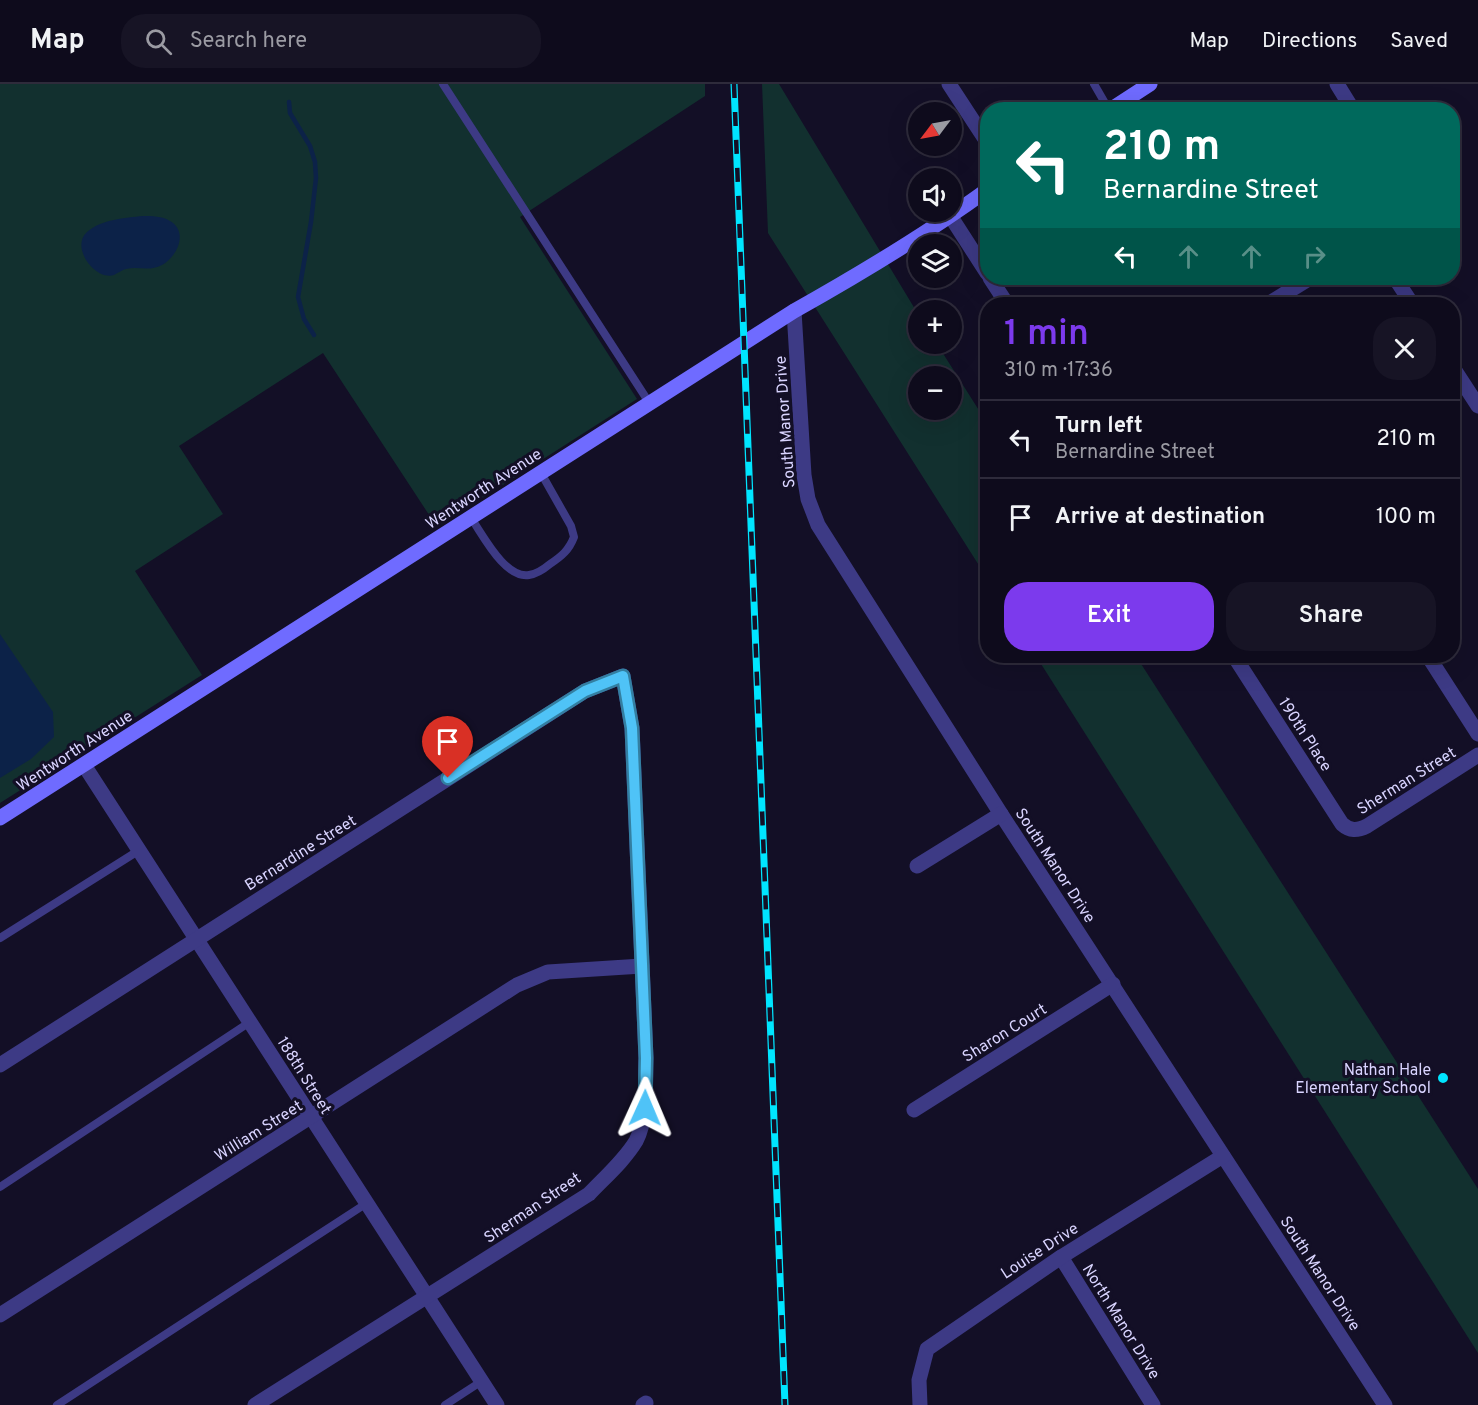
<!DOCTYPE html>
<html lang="en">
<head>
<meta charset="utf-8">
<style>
  body { margin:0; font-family:Overpass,sans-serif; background:#171425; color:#f1f3f6; height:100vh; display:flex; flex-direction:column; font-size:22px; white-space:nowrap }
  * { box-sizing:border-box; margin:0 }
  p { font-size:20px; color:#9b9ba3 }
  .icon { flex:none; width:33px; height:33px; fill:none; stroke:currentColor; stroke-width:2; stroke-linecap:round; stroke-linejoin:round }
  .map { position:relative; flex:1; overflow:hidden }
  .panel { position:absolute; left:980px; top:213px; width:480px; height:366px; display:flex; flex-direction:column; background:#0e0b1c; border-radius:24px; box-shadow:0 6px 24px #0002,0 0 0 2px #2e2b3b }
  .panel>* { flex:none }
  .hud { position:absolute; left:980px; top:18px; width:480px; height:183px; border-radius:24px; box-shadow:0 6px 24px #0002,0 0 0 2px #2e2b3b; background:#00695c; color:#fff; overflow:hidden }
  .needle { width:39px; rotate:238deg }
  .tools { position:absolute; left:908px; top:18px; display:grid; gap:12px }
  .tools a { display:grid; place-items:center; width:54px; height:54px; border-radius:50%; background:#0e0b1c; box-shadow:0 6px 24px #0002,0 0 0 2px #2e2b3b; font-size:30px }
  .pin { position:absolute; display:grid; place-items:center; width:51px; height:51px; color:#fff; margin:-62px -26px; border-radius:50% 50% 50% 0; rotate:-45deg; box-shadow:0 0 6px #0007 }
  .pin .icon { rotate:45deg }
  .me { position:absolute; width:66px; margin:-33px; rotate:1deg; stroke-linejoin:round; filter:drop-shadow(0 0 4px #0008) }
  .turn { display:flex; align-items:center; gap:21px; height:126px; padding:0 24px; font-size:27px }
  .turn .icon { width:78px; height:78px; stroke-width:2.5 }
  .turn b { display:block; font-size:42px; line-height:51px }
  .lanes { display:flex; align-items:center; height:57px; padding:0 24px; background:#0003; justify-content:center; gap:30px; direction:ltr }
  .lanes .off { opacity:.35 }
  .round { display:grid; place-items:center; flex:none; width:63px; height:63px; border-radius:24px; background:#171425 }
  .summary { display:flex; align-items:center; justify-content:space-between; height:102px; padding:0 24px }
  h1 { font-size:36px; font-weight:600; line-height:45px; color:#7c3aed }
  .primary-button { display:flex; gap:12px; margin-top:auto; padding:12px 24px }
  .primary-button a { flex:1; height:69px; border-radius:24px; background:#7c3aed; color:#fff; font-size:24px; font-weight:600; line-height:69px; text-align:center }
  .primary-button a+a { background:#171425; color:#f1f3f6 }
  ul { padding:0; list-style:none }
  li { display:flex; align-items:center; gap:18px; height:78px; padding:0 24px; border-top:2px solid #2e2b3b }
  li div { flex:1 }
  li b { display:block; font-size:22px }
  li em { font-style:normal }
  header { display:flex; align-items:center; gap:36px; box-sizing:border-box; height:84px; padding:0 30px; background:#0e0b1c; border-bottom:2px solid #2e2b3b }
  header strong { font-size:28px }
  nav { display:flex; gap:33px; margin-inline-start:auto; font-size:21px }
  .search { width:420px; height:54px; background:#171425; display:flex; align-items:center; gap:15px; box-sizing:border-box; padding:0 21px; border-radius:24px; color:#9b9ba3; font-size:22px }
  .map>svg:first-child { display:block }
  .green { fill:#12302f; fill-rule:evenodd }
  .water { fill:#0c2248 }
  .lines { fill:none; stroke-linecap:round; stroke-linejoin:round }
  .stream { stroke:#0c2248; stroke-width:4.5 }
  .lane { stroke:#3d3a85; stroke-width:8 }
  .street { stroke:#3d3a85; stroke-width:15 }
  .secondary { stroke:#6f6bff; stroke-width:15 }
  .rail-casing { stroke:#00e5ff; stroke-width:7 }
  .rail { stroke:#130f26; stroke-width:4.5; stroke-dasharray:14; stroke-linecap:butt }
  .route-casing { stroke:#337fa1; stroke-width:15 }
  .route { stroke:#4fc3f7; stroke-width:10 }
  .poi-dot { fill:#00e5ff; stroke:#130f26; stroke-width:2 }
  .labels { text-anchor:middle; stroke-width:6; stroke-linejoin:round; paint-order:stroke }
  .street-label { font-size:16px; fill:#d9d4ff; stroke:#130f26 }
  .poi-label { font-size:16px; fill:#d9d4ff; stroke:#130f26; text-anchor:end }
</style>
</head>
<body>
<header>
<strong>Map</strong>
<div class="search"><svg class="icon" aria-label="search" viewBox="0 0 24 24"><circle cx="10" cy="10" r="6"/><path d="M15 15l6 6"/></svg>Search here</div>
<nav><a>Map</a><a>Directions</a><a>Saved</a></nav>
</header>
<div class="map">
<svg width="1478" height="1321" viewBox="0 0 1478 1321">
  <rect width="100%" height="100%" fill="#130f26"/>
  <g class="green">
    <polygon points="0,0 705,0 705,12 520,133 637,315 437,443 323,269 179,362 223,430 135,487 202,591 0,719"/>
    <path d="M 762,0 L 779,0 L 918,230 L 918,260 L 937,260 L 987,339 L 987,494 L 768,149 ZM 918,292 L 951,292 L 951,326 L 918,326 Z"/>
    <polygon points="1036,572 1136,572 1478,1105 1478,1269"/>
  </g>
  <g class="water">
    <path d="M 143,132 C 152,132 162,132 170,137 C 189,148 177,173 162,181 C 149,188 139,182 126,185 C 122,186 118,189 114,191 C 95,197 70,163 87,148 C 102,135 125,134 143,132 Z"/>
    <polygon points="0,550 53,628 54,653 31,675 0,694"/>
  </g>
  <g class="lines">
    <polyline class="stream" points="289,18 290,29 310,62 315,78 316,94 311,138 298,213 304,235 314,251"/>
    <g class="lane">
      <polyline points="443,0 650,320"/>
      <polyline points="1094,0 1109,26"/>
      <path d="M 471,434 C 483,451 505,495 529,491 C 537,490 544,485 550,480 C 562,472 569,466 574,453 L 571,442 L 541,389"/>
      <polyline points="0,854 138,767"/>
      <polyline points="0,1103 250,938"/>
      <polyline points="57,1321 367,1119"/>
      <polyline points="445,1321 482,1297"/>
    </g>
    <g class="street">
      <polyline points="949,0 987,58"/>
      <polyline points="1337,0 1353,26"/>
      <polyline points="951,133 987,189"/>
      <polyline points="990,194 1007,220"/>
      <polyline points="1395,194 1412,220"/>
      <polyline points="1268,220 1310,194"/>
      <polyline points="794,227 804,391 808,415 818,441 1001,730 1385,1321"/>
      <polyline points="1452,282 1478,322"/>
      <path d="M 1234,572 L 1342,740 C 1350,747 1357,747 1367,742 L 1478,671"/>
      <polyline points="1428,572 1478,650"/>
      <polyline points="84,681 497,1321"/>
      <polyline points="917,782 1001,730"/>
      <path d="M 0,981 L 585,607 L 623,592 L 632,644 L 646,974 C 645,999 648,1034 636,1057 C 624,1077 604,1094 589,1110 L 255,1321"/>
      <polyline points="914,1026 1113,900"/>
      <polyline points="1061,1173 1153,1321"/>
      <polyline points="0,1231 517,901 548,888 642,882"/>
      <polyline points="643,1321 646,1319"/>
      <polyline points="920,1321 919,1296 927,1265 1061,1173 1223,1072"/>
    </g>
    <g class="secondary">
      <polyline points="1110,26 1150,0"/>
      <path d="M 0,734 L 794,227 C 860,190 925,151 987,106"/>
    </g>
    <defs>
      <polyline id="rail" points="734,0 785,1321"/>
    </defs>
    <use href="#rail" class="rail-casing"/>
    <use href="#rail" class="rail"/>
  </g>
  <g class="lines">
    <defs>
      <polyline id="route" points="448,694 585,607 623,592 632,644 646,974 645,1024"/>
    </defs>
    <use href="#route" class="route-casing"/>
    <use href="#route" class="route"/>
  </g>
  <circle class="poi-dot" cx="1443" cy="994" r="6"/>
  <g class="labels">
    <g class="street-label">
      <text transform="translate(784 338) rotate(-94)" y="6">South Manor Drive</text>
      <text transform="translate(483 404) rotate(-33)" y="6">Wentworth Avenue</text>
      <text transform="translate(1306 650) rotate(57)" y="6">190th Place</text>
      <text transform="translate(74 666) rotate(-33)" y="6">Wentworth Avenue</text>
      <text transform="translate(1406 696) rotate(-32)" y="6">Sherman Street</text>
      <text transform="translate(300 768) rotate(-32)" y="6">Bernardine Street</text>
      <text transform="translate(1056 781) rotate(57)" y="6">South Manor Drive</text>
      <text transform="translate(1004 948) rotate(-32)" y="6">Sharon Court</text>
      <text transform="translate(305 991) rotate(58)" y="6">188th Street</text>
      <text transform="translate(258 1046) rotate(-32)" y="6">William Street</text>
      <text transform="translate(532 1123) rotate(-34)" y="6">Sherman Street</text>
      <text transform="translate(1039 1166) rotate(-33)" y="6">Louise Drive</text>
      <text transform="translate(1321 1189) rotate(57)" y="6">South Manor Drive</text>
      <text transform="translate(1122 1237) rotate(58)" y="6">North Manor Drive</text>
    </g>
    <g class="poi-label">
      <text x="1431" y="991">Nathan Hale<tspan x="1431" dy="18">Elementary School</tspan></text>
    </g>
  </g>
</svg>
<div class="tools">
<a><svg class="needle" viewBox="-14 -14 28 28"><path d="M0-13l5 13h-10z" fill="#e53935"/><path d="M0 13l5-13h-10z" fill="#9b9ba3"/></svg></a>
<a><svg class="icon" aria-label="sound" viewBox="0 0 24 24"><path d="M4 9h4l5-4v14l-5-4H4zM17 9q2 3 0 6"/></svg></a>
<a><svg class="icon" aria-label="layers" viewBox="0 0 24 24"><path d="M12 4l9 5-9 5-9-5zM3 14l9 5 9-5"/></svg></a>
<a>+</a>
<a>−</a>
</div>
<div class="pin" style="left:448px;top:694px;background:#d93025"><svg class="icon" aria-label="arrive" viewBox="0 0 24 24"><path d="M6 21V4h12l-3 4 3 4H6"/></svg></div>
<svg class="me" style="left:645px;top:1024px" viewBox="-20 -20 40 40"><path d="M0-17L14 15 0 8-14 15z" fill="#4fc3f7" stroke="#fff" stroke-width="4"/></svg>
<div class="hud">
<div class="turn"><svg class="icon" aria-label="left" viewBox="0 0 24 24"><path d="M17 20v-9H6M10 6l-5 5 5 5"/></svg><div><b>210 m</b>Bernardine Street</div></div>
<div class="lanes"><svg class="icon" aria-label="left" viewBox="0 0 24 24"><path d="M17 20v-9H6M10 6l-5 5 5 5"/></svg><svg class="icon off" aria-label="ahead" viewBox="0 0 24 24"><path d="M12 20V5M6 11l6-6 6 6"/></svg><svg class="icon off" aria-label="ahead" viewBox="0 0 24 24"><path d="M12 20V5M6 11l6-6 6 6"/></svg><svg class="icon off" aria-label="right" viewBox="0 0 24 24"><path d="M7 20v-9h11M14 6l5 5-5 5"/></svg></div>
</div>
<section class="panel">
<div class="summary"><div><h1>1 min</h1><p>310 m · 17:36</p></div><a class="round"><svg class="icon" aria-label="close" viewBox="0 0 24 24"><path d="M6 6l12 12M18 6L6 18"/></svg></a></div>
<ul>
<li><svg class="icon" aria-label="left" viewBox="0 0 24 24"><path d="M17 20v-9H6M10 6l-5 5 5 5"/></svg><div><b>Turn left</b><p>Bernardine Street</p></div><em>210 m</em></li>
<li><svg class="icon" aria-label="arrive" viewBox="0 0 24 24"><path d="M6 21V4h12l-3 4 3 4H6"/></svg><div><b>Arrive at destination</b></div><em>100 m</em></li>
</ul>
<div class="primary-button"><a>Exit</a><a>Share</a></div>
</section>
</div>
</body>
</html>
